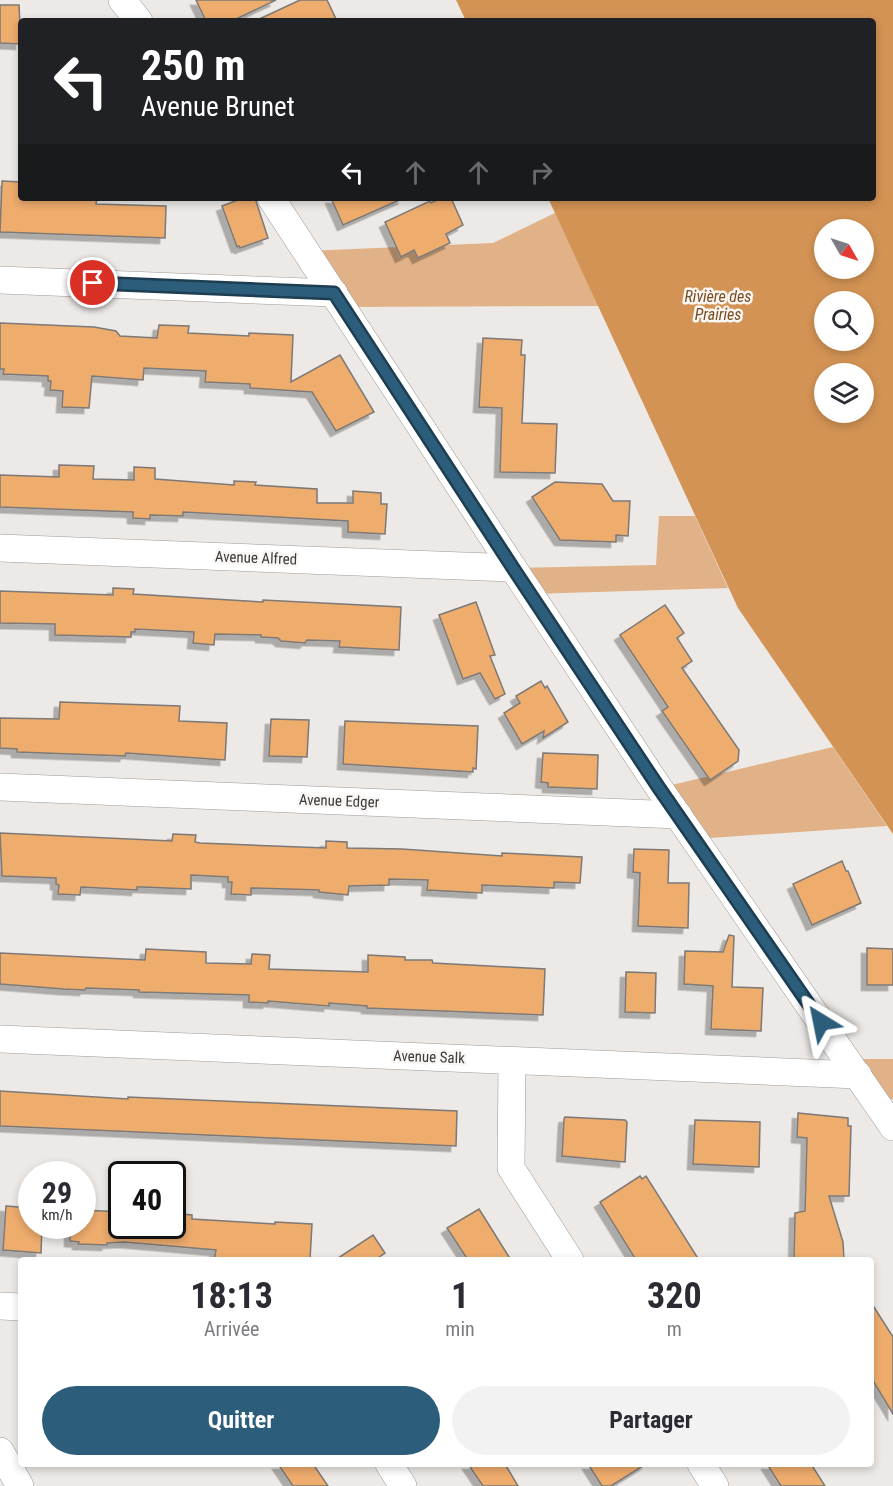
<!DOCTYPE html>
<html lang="fr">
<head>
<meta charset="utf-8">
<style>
  body { margin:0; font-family:"Roboto Condensed",sans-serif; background:#f2f2f3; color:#2b2b33; height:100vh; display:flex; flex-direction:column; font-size:22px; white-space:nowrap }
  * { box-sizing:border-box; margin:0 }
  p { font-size:20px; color:#7c7c81 }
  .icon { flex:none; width:33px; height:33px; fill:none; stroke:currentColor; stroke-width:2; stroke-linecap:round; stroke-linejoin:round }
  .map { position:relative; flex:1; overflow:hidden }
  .sheet { position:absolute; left:18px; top:1257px; width:856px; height:210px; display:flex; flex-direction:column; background:#fff; border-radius:6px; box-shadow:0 3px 9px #0003 }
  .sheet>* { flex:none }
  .top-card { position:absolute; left:18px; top:18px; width:858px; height:183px; border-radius:6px; box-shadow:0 3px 9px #0003; background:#202124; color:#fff; overflow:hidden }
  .needle { width:39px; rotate:129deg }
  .controls { position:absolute; left:814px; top:219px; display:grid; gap:12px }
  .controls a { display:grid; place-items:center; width:60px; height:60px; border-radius:50%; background:#fff; box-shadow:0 3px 9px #0003; font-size:30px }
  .speed { position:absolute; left:18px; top:1161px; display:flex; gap:12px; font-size:30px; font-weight:700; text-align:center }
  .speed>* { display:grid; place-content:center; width:78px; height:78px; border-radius:50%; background:#fff; box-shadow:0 3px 9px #0003; line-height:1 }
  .speed small { font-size:15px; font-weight:400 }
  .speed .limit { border:3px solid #111; border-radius:9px; background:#fff; color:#111 }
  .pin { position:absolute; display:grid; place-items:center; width:51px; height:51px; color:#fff; margin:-26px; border:3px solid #fff; border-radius:50%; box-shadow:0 2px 6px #0007 }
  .me { position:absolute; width:66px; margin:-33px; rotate:325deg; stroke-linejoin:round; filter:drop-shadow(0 0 4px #0008) }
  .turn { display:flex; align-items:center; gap:21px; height:126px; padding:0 24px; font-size:27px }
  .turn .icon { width:78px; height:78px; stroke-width:2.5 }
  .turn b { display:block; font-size:42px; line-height:51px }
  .lanes { display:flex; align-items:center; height:57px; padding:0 24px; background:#0003; justify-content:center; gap:30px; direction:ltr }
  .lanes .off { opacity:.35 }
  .eta { display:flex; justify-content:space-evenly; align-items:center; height:102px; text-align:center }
  .eta b { font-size:36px; font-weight:700; line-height:42px }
  .cta { display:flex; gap:12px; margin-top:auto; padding:12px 24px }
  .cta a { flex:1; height:69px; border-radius:36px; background:#2c5e7c; color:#fff; font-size:24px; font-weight:700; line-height:69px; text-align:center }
  .cta a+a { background:#f2f2f3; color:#2b2b33 }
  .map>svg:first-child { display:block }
  .green { fill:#e1b287 }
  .water { fill:#d39354; fill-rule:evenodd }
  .building { fill:#eeac6d; stroke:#7c7977; stroke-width:1.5; filter:url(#shadow) }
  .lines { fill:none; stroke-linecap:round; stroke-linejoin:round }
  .minor-casing { stroke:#9e9b99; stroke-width:28 }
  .minor { stroke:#fff; stroke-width:27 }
  .route-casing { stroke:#1d3d51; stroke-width:15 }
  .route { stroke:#2c5e7c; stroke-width:10 }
  .labels { text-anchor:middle; stroke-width:5; stroke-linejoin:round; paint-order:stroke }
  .street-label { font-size:15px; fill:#3c3b3a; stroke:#f9f6f4 }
  .water-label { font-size:16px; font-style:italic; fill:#784c1e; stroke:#f9f6f4 }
</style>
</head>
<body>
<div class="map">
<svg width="893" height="1486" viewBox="0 0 893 1486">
  <defs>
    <filter id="shadow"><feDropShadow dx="-5.5" dy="5.5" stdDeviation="0" flood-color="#0004"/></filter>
  </defs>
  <rect width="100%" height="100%" fill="#ece9e6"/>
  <g class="green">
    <polygon points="555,213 599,306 344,307 307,251 493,243"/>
    <polygon points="659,516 695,516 728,588 530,594 513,568 656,565"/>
    <polygon points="833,747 887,826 695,839 659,788"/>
    <polygon points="846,1059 893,1059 893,1099 874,1099"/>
  </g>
  <path class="water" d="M 456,0 L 893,0 L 893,834 L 738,608 L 548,198 L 873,198 L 873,21 L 466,21 ZM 825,230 L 864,230 L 864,268 L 825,268 ZM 825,302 L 864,302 L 864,340 L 825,340 ZM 825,374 L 864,374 L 864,412 L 825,412 Z"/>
  <g class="building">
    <polygon points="196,0 276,0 232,21 206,21"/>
    <polygon points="300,0 327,0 337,21 255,21"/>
    <polygon points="0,5 19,5 21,44 0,43"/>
    <polygon points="2,181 21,182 21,198 97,198 96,204 166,206 165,238 0,232"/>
    <polygon points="243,198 255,198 268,238 240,248 239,246 237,247 222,206"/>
    <polygon points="331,198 404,198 343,225"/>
    <polygon points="441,198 451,198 463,225 446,234 450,243 418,258 414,250 401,257 385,222 430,201 431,203"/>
    <polygon points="0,323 94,327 116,331 120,336 157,338 159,325 189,326 188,333 249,336 249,333 293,335 291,382 340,355 374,412 336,431 312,392 250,388 250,384 205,382 206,371 144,368 143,380 92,376 89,408 62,407 63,391 50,390 51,381 48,381 48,376 3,374 4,369 0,369"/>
    <polygon points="483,338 522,340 521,355 525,355 522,423 557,424 555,473 500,472 502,408 479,407"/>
    <polygon points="59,465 94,466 93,479 134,480 134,467 155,468 155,479 234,485 234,481 256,482 255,485 317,489 317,503 353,503 353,491 381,493 381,504 387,504 385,534 348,532 348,521 183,512 183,516 150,515 150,519 133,518 133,512 0,507 0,475 59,477"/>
    <polygon points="555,482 602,484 613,501 630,501 628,536 616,535 616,542 560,540 532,497"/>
    <polygon points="113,588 134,589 133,594 263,602 263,600 401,607 399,650 339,647 340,641 307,640 305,643 281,641 278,638 261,637 261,635 215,634 214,645 193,643 194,632 135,629 135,632 131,632 131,637 55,635 55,624 0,623 0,591 113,595"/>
    <polygon points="476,602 495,655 490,656 505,694 495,699 480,673 463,679 439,615"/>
    <polygon points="665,605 684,633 677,638 692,661 682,668 739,750 738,761 710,780 662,711 668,707 620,635"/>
    <polygon points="541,681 545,688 547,686 568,722 543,738 544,731 522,744 504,713 520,703 516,696"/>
    <polygon points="60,702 180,706 179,721 227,723 225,760 126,753 125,756 17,752 17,749 0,748 0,718 59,719"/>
    <polygon points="271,719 309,720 307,757 269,756"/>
    <polygon points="345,721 478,726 476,769 473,768 473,772 343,764"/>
    <polygon points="543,753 598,755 597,789 548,787 548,783 541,782"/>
    <polygon points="0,833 172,841 173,834 196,835 195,842 200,843 326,848 326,841 347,842 347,848 402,849 502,856 502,853 582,857 580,883 554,882 554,888 482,885 482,893 427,890 428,880 389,879 389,885 349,886 348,895 319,892 319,890 251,888 251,895 231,894 232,882 228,882 228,877 191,875 191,889 142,887 137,887 137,890 81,887 80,895 58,894 59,885 56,884 56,878 2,876"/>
    <polygon points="634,849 669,850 668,883 689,883 688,928 638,926 640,873 633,872"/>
    <polygon points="842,861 846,871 848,871 861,903 812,925 793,884"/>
    <polygon points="729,935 734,936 732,987 763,988 761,1031 711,1029 713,986 684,984 685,951 723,952"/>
    <polygon points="867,948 893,949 893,985 867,985"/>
    <polygon points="146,949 206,952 206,963 251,964 252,954 270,955 269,969 368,972 368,955 405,957 405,960 432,960 433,963 545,969 543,1015 367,1008 367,1006 329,1003 329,1006 268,1001 268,1003 249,1002 249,995 139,992 139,990 86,988 85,990 63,989 0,984 0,953 145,960"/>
    <polygon points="626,972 656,973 655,1013 625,1012"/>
    <polygon points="0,1091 128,1099 128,1097 457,1111 456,1146 0,1126"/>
    <polygon points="798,1113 848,1118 848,1126 851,1126 849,1196 829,1196 843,1242 844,1260 794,1260 795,1213 805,1211 807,1138 797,1137"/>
    <polygon points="565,1117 625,1120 627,1122 625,1162 562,1156 564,1119"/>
    <polygon points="695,1120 760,1122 759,1167 693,1164"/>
    <polygon points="640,1176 642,1179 646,1176 699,1260 636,1260 600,1202"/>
    <polygon points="6,1206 32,1208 32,1226 42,1226 41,1253 3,1250"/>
    <polygon points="479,1209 511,1260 468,1260 447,1228"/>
    <polygon points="82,1210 122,1212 122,1226 172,1226 172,1213 192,1215 192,1219 275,1224 275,1222 312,1224 310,1260 214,1260 216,1250 124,1242 107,1243 107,1245 78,1244 79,1242 70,1241 70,1226 82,1226"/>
    <polygon points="373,1235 385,1253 375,1260 335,1260"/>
    <polygon points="872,1304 893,1337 893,1414 872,1379"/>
    <polygon points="278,1464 313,1464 328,1486 293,1486"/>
    <polygon points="468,1464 505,1464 518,1486 483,1486"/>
    <polygon points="588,1464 646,1464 611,1486 602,1486"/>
    <polygon points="767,1464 811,1464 825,1486 781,1486"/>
  </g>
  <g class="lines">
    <defs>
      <g id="minor">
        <polyline points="122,0 139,21"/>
        <polyline points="271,198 513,568 659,788 893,1127"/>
        <polyline points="0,280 334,293"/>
        <polyline points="0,548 513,568"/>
        <polyline points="0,787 678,815"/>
        <polyline points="0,1039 858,1075"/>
        <polyline points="512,1061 511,1168 570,1260"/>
        <polyline points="0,1306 21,1307"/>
        <polyline points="0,1451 20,1486"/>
        <polyline points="389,1464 403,1486"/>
        <polyline points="701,1464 715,1486"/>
      </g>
    </defs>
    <use href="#minor" class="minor-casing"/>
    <use href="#minor" class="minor"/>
  </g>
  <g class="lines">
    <defs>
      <polyline id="route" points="93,283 334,293 513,568 659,788 821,1022"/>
    </defs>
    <use href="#route" class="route-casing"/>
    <use href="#route" class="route"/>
  </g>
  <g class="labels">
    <g class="street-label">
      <text transform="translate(256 558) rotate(2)" y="5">Avenue Alfred</text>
      <text transform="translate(339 801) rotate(2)" y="5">Avenue Edger</text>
      <text transform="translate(429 1057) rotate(2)" y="5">Avenue Salk</text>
    </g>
    <g class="water-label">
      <text x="718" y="302">Rivière des<tspan x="718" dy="18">Prairies</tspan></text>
    </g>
  </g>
</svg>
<div class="controls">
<a><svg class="needle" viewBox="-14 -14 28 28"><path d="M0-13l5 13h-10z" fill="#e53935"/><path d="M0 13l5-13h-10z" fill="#7c7c81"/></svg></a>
<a><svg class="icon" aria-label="search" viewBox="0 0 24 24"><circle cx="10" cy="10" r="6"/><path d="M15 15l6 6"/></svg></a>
<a><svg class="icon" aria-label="layers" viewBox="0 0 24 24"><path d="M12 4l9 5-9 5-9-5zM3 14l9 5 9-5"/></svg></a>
</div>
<div class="speed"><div>29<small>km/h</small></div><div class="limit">40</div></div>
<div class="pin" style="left:93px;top:283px;background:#d93025"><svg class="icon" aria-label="arrive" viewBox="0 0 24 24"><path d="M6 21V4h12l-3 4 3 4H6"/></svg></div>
<svg class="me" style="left:821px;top:1022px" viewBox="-20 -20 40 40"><path d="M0-17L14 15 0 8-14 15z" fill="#2c5e7c" stroke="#fff" stroke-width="4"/></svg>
<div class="top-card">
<div class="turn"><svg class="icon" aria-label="left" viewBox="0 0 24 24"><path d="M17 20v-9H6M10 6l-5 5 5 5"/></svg><div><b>250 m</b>Avenue Brunet</div></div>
<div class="lanes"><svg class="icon" aria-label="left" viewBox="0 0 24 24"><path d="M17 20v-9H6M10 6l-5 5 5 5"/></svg><svg class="icon off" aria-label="ahead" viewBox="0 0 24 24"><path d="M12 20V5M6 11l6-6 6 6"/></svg><svg class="icon off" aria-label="ahead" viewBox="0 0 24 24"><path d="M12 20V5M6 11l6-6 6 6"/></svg><svg class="icon off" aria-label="right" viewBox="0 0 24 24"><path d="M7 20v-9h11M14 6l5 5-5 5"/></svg></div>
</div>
<section class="sheet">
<div class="eta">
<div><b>18:13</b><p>Arrivée</p></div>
<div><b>1</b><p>min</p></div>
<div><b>320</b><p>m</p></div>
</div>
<div class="cta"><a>Quitter</a><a>Partager</a></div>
</section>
</div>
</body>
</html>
